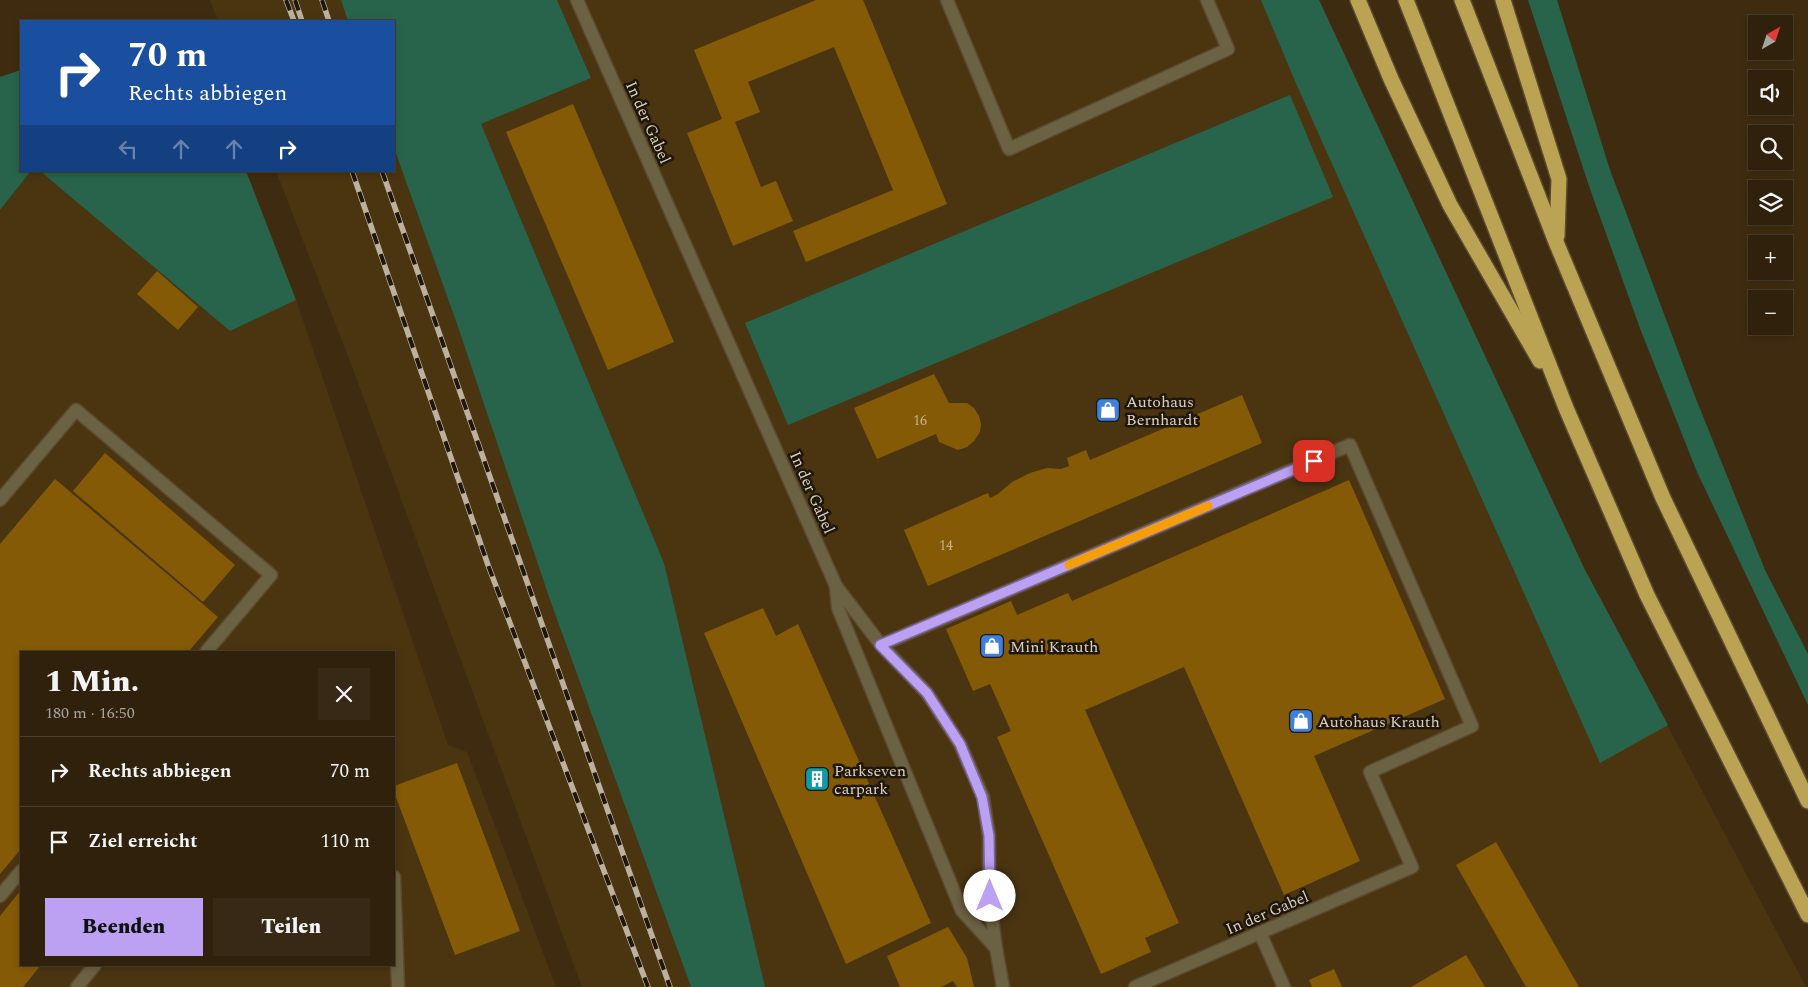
<!DOCTYPE html>
<html lang="de">
<head>
<meta charset="utf-8">
<style>
  body { margin:0; font-family:Spectral,serif; background:#372915; color:#f1f3f6; height:100vh; display:flex; flex-direction:column; font-size:19px; white-space:nowrap }
  * { box-sizing:border-box; margin:0 }
  p { font-size:16px; color:#a7a39d }
  .icon { flex:none; width:28px; height:28px; fill:none; stroke:currentColor; stroke-width:2; stroke-linecap:round; stroke-linejoin:round }
  .map { position:relative; flex:1; overflow:hidden }
  .details { position:absolute; left:20px; top:651px; width:375px; height:315px; display:flex; flex-direction:column; background:#2f210c; border-radius:0px; box-shadow:0 2px 8px #0003,0 0 0 1px #4a3e2d }
  .details>* { flex:none }
  .hud { position:absolute; left:20px; top:20px; width:375px; height:152px; border-radius:0px; box-shadow:0 2px 8px #0003,0 0 0 1px #4a3e2d; background:#1a4fa0; color:#fff; overflow:hidden }
  .needle { width:32px; rotate:39deg }
  .fabs { position:absolute; left:1748px; top:15px; display:grid; gap:10px }
  .fabs a { display:grid; place-items:center; width:45px; height:45px; border-radius:0px; background:#2f210c; box-shadow:0 2px 8px #0003,0 0 0 1px #4a3e2d; font-size:25px }
  .pin { position:absolute; display:grid; place-items:center; width:42px; height:42px; color:#fff; margin:-21px; border-radius:10px; box-shadow:0 2px 8px #0006 }
  .me { position:absolute; width:55px; margin:-28px; rotate:0deg; stroke-linejoin:round; filter:drop-shadow(0 0 4px #0008) }
  .turn { display:flex; align-items:center; gap:18px; height:105px; padding:0 25px; font-size:22px }
  .turn .icon { width:65px; height:65px; stroke-width:2.5 }
  .turn b { display:block; font-size:35px; line-height:42px }
  .lanes { display:flex; align-items:center; height:48px; padding:0 25px; background:#0003; justify-content:center; gap:25px; direction:ltr }
  .lanes .off { opacity:.35 }
  .round { display:grid; place-items:center; flex:none; width:52px; height:52px; border-radius:0px; background:#372915 }
  .summary { display:flex; align-items:center; justify-content:space-between; height:85px; padding:0 25px }
  h1 { font-size:30px; font-weight:800; line-height:38px }
  .action { display:flex; gap:10px; margin-top:auto; padding:10px 25px }
  .action a { flex:1; height:58px; border-radius:0px; background:#bca0f2; color:#111; font-size:20px; font-weight:800; line-height:58px; text-align:center }
  .action a+a { background:#372915; color:#f1f3f6 }
  ul { padding:0; list-style:none }
  li { display:flex; align-items:center; gap:15px; height:70px; padding:0 25px; border-top:1px solid #4a3e2d }
  li div { flex:1 }
  li b { display:block; font-size:19px }
  li em { font-style:normal }
  .map>svg:first-child { display:block }
  .built { fill:#4b3511; fill-rule:evenodd }
  .green { fill:#28644c }
  .building { fill:#855a07 }
  .lines { fill:none; stroke-linecap:round; stroke-linejoin:round }
  .minor-casing { stroke:#5b4a30; stroke-width:15 }
  .highway-casing { stroke:#5b4a30; stroke-width:18 }
  .minor { stroke:#6b6143; stroke-width:12 }
  .highway { stroke:#bba354; stroke-width:15 }
  .rail-casing { stroke:#bdb09e; stroke-width:5.5 }
  .rail { stroke:#1f170b; stroke-width:4; stroke-dasharray:11; stroke-linecap:butt }
  .route-casing { stroke:#7a689d; stroke-width:12 }
  .route { stroke:#bca0f2; stroke-width:9 }
  .slow { stroke:#f59e0b; stroke-width:9 }
  .labels { text-anchor:middle; stroke-width:5; stroke-linejoin:round; paint-order:stroke }
  .number-label { font-size:14px; fill:#c6b392 }
  .street-label { font-size:16px; fill:#dcd1c1; stroke:#1f170b }
  .poi-label { font-size:16px; fill:#dcd1c1; stroke:#1f170b; text-anchor:start }
</style>
</head>
<body>
<div class="map">
<svg width="1808" height="987" viewBox="0 0 1808 987">
  <rect width="100%" height="100%" fill="#3f2c10"/>
  <g class="built">
    <polygon points="210,0 341,0 348,21 218,21"/>
    <polygon points="557,0 1319,0 1584,568 1806,987 765,987 664,563 481,124 591,78"/>
    <polygon points="394,148 457,324 550,600 691,987 582,987 353,369 276,171 394,171"/>
    <path d="M 31,171 L 40,171 L 230,331 L 296,300 L 448,745 L 467,752 L 556,987 L 0,987 L 0,210 ZM 21,652 L 394,652 L 394,965 L 21,965 Z"/>
  </g>
  <g class="green">
    <polygon points="341,0 557,0 591,78 481,124 664,563 765,987 691,987 550,600 457,324 394,148 394,21 348,21"/>
    <polygon points="1261,0 1319,0 1584,568 1668,725 1600,763 1295,81"/>
    <polygon points="1528,0 1557,0 1610,170 1694,394 1765,570 1808,654 1808,705 1697,472 1641,331 1589,186"/>
    <polygon points="21,70 21,171 31,171 0,210 0,77"/>
    <polygon points="1290,95 1333,197 788,425 745,323"/>
    <polygon points="40,171 246,171 296,300 230,331"/>
  </g>
  <g class="building">
    <polygon points="816,0 863,0 947,204 806,262 793,231 893,190 834,47 748,82 760,112 735,122 761,187 776,181 793,221 733,246 687,133 722,119 694,50"/>
    <polygon points="573,104 674,342 608,370 506,132"/>
    <polygon points="157,271 198,307 178,330 137,294"/>
    <polygon points="934,374 949,403 967,403 974,408 979,416 981,424 980,432 974,441 967,447 958,450 939,442 936,434 877,459 854,408"/>
    <polygon points="1242,395 1262,443 928,586 904,530 988,493 990,498 998,494 1012,482 1030,473 1047,468 1061,469 1069,466 1067,458 1086,450 1090,460"/>
    <polygon points="105,453 235,565 203,602 73,491"/>
    <polygon points="55,479 218,617 188,652 21,652 21,849 0,874 0,544"/>
    <polygon points="1349,480 1445,699 1314,756 1360,861 1284,895 1184,667 1085,710 1179,923 1145,938 1151,952 1101,974 997,737 1011,731 990,684 973,691 946,629 1011,601 1017,615 1068,593 1072,601"/>
    <polygon points="763,608 776,636 798,624 931,923 846,964 704,633"/>
    <polygon points="457,763 520,931 455,955 394,792 394,786"/>
    <polygon points="1496,842 1579,987 1526,987 1456,865"/>
    <polygon points="21,890 21,965 41,965 23,987 0,987 0,916"/>
    <polygon points="948,927 967,958 974,987 957,987 953,981 941,987 900,987 887,956"/>
    <polygon points="1466,955 1485,987 1411,987"/>
    <polygon points="1334,969 1342,987 1312,987 1309,980"/>
  </g>
  <g class="lines">
    <defs>
      <g id="minor">
        <polyline points="577,0 836,586 881,645 927,693 960,744 983,797 989,836 989,896 996,948 1003,987"/>
        <polyline points="947,0 1009,149 1228,49 1207,0"/>
        <polyline points="0,500 76,410 271,575 206,652"/>
        <polyline points="836,586 838,608 962,911 996,948"/>
        <polyline points="881,645 1350,445 1472,726 1370,772 1412,867 1135,987"/>
        <polyline points="394,877 398,987"/>
        <polyline points="0,896 21,871"/>
        <polyline points="1260,933 1284,987"/>
        <polyline points="77,987 95,965"/>
      </g>
      <g id="highway">
        <polyline points="1358,0 1391,79 1450,205 1540,361"/>
        <polyline points="1406,0 1566,408 1647,595 1808,915"/>
        <polyline points="1462,0 1556,242 1663,498 1808,801"/>
        <polyline points="1503,0 1559,179 1557,236"/>
      </g>
    </defs>
    <use href="#minor" class="minor-casing"/>
    <use href="#highway" class="highway-casing"/>
    <use href="#minor" class="minor"/>
    <use href="#highway" class="highway"/>
    <defs>
      <g id="rail">
        <polyline points="286,0 294,21"/>
        <polyline points="295,0 302,21"/>
        <polyline points="322,0 329,21"/>
        <polyline points="352,171 488,565 648,987"/>
        <polyline points="382,171 670,987"/>
      </g>
    </defs>
    <use href="#rail" class="rail-casing"/>
    <use href="#rail" class="rail"/>
  </g>
  <g class="lines">
    <defs>
      <polyline id="route" points="990,896 989,836 982,797 960,744 927,693 880,645 1314,461"/>
    </defs>
    <use href="#route" class="route-casing"/>
    <use href="#route" class="route"/>
    <polyline class="slow" points="1069,565 1208,506"/>
  </g>
  <defs>
    <symbol id="shop-square" viewBox="-11 -11 22 22"><rect x="-9" y="-9" width="18" height="18" rx="4" fill="#3f7fe0" stroke="#1f170b"/><path d="M-5-2.5h2.3a2.7 3.5 0 0 1 5.4 0H5L5.5 6h-11ZM-1.5-2.5h3a1.5 2.3 0 0 0-3 0Z" fill="#fff"/></symbol>
    <symbol id="building-square" viewBox="-11 -11 22 22"><rect x="-9" y="-9" width="18" height="18" rx="4" fill="#0f9aa8" stroke="#1f170b"/><path d="M-4-6H4V6H1V3H-1V6H-4ZM-2.5-4.3h1.7v1.8h-1.7ZM.8-4.3h1.7v1.8H.8ZM-2.5-1h1.7V.8h-1.7ZM.8-1h1.7V.8H.8Z" fill="#fff"/></symbol>
  </defs>
  <g fill-rule="evenodd">
    <use href="#shop-square" x="1094" y="396" width="28" height="28"/>
    <use href="#shop-square" x="978" y="632" width="28" height="28"/>
    <use href="#shop-square" x="1287" y="707" width="28" height="28"/>
    <use href="#building-square" x="803" y="765" width="28" height="28"/>
  </g>
  <g class="labels">
    <g class="number-label">
      <text x="920" y="425">16</text>
      <text x="946" y="550">14</text>
    </g>
    <g class="street-label">
      <text transform="translate(649 122) rotate(66)" y="6">In der Gabel</text>
      <text transform="translate(813 492) rotate(66)" y="6">In der Gabel</text>
      <text transform="translate(1267 912) rotate(-23)" y="6">In der Gabel</text>
    </g>
    <g class="poi-label">
      <text x="1126" y="407">Autohaus<tspan x="1126" dy="18">Bernhardt</tspan></text>
      <text x="1010" y="652">Mini Krauth</text>
      <text x="1318" y="727">Autohaus Krauth</text>
      <text x="834" y="776">Parkseven<tspan x="834" dy="18">carpark</tspan></text>
    </g>
  </g>
</svg>
<div class="fabs">
<a><svg class="needle" viewBox="-14 -14 28 28"><path d="M0-13l5 13h-10z" fill="#e53935"/><path d="M0 13l5-13h-10z" fill="#a7a39d"/></svg></a>
<a><svg class="icon" aria-label="sound" viewBox="0 0 24 24"><path d="M4 9h4l5-4v14l-5-4H4zM17 9q2 3 0 6"/></svg></a>
<a><svg class="icon" aria-label="search" viewBox="0 0 24 24"><circle cx="10" cy="10" r="6"/><path d="M15 15l6 6"/></svg></a>
<a><svg class="icon" aria-label="layers" viewBox="0 0 24 24"><path d="M12 4l9 5-9 5-9-5zM3 14l9 5 9-5"/></svg></a>
<a>+</a>
<a>−</a>
</div>
<div class="pin" style="left:1314px;top:461px;background:#d93025"><svg class="icon" aria-label="arrive" viewBox="0 0 24 24"><path d="M6 21V4h12l-3 4 3 4H6"/></svg></div>
<svg class="me" style="left:990px;top:896px" viewBox="-20 -20 40 40"><circle r="19" fill="#fff"/><path d="M0-13L10 11 0 6-10 11z" fill="#bca0f2"/></svg>
<div class="hud">
<div class="turn"><svg class="icon" aria-label="right" viewBox="0 0 24 24"><path d="M7 20v-9h11M14 6l5 5-5 5"/></svg><div><b>70 m</b>Rechts abbiegen</div></div>
<div class="lanes"><svg class="icon off" aria-label="left" viewBox="0 0 24 24"><path d="M17 20v-9H6M10 6l-5 5 5 5"/></svg><svg class="icon off" aria-label="ahead" viewBox="0 0 24 24"><path d="M12 20V5M6 11l6-6 6 6"/></svg><svg class="icon off" aria-label="ahead" viewBox="0 0 24 24"><path d="M12 20V5M6 11l6-6 6 6"/></svg><svg class="icon" aria-label="right" viewBox="0 0 24 24"><path d="M7 20v-9h11M14 6l5 5-5 5"/></svg></div>
</div>
<section class="details">
<div class="summary"><div><h1>1 Min.</h1><p>180 m · 16:50</p></div><a class="round"><svg class="icon" aria-label="close" viewBox="0 0 24 24"><path d="M6 6l12 12M18 6L6 18"/></svg></a></div>
<ul>
<li><svg class="icon" aria-label="right" viewBox="0 0 24 24"><path d="M7 20v-9h11M14 6l5 5-5 5"/></svg><div><b>Rechts abbiegen</b></div><em>70 m</em></li>
<li><svg class="icon" aria-label="arrive" viewBox="0 0 24 24"><path d="M6 21V4h12l-3 4 3 4H6"/></svg><div><b>Ziel erreicht</b></div><em>110 m</em></li>
</ul>
<div class="action"><a>Beenden</a><a>Teilen</a></div>
</section>
</div>
</body>
</html>
